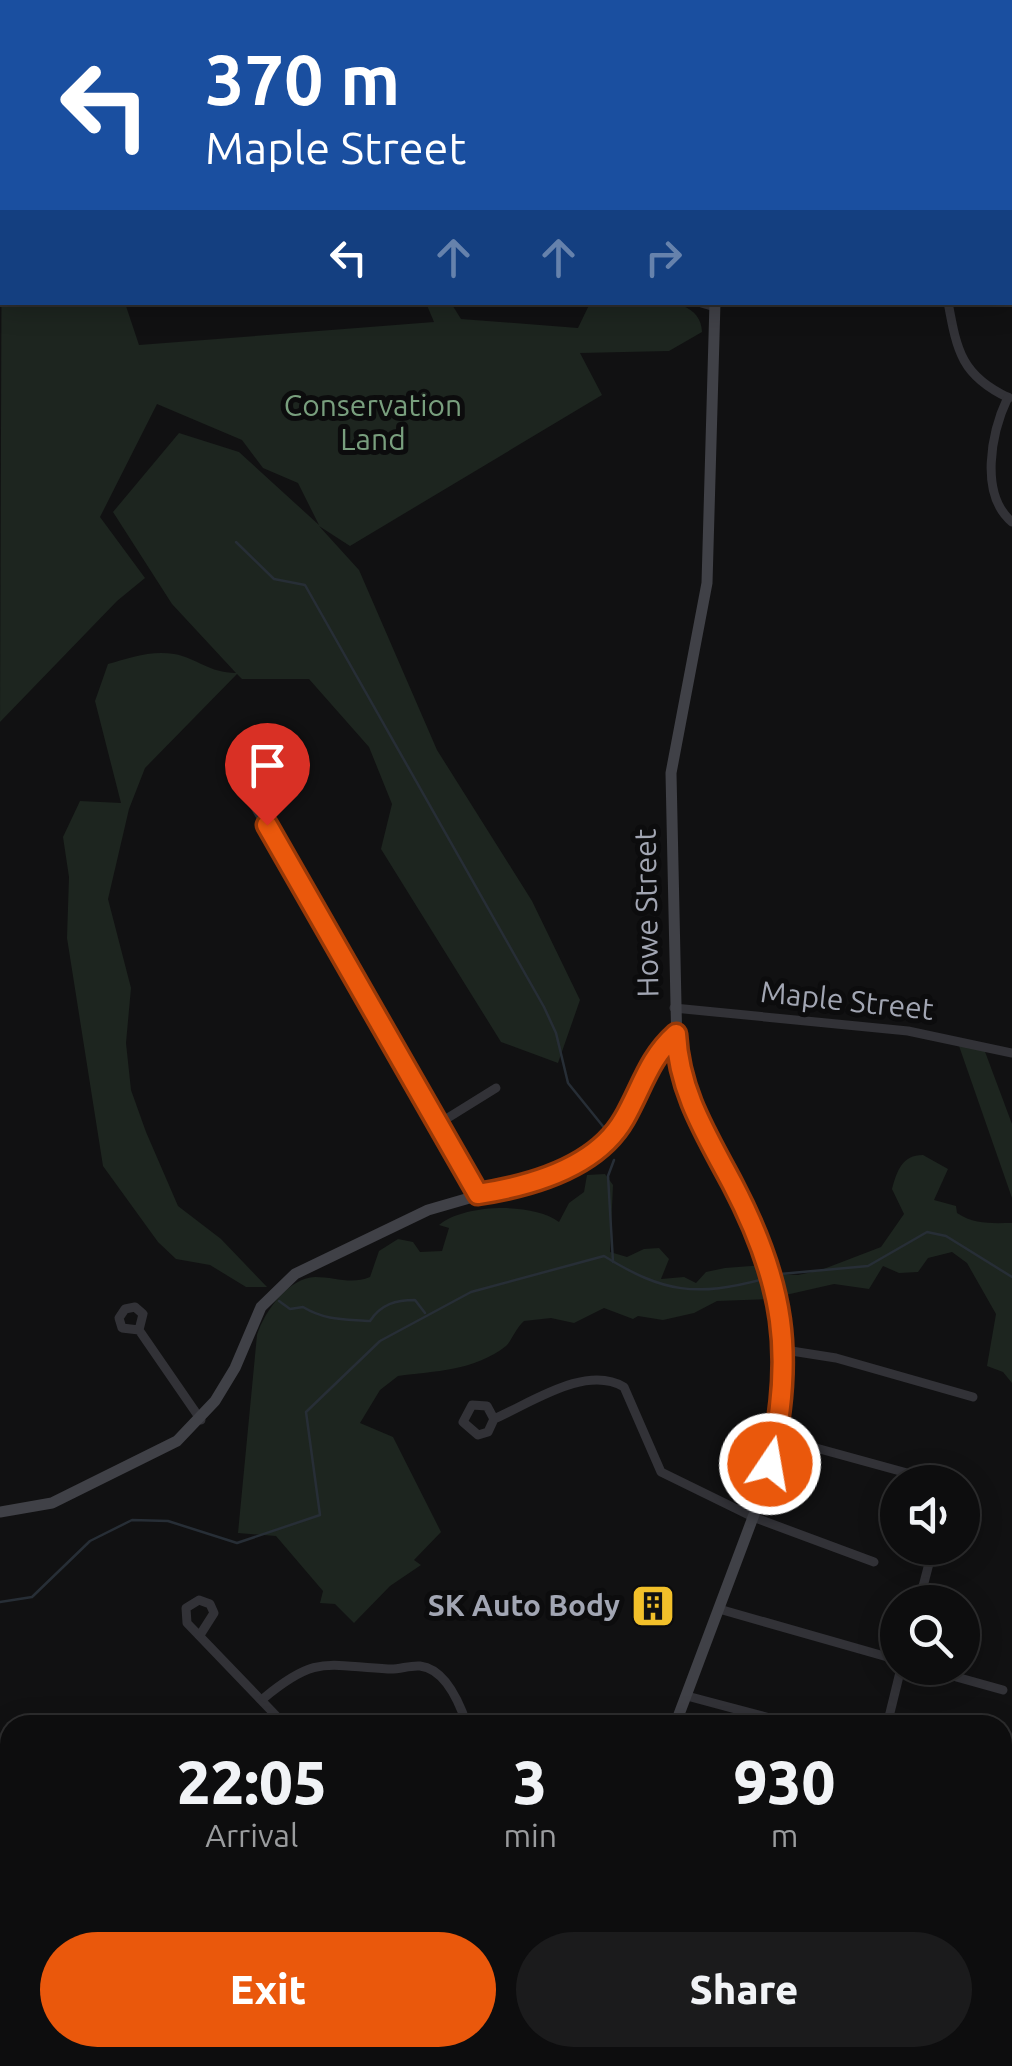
<!DOCTYPE html>
<html lang="en">
<head>
<meta charset="utf-8">
<style>
  body { margin:0; font-family:Ubuntu,sans-serif; background:#1b1b1c; color:#f1f3f6; height:100vh; display:flex; flex-direction:column; font-size:38px; white-space:nowrap }
  * { box-sizing:border-box; margin:0 }
  p { font-size:32px; color:#9a9c9e }
  .icon { flex:none; width:55px; height:55px; fill:none; stroke:currentColor; stroke-width:2; stroke-linecap:round; stroke-linejoin:round }
  .map { position:relative; flex:1; overflow:hidden }
  .sheet { position:absolute; left:0px; top:1715px; width:1012px; height:352px; display:flex; flex-direction:column; background:#0d0d0e; border-radius:30px 30px 0 0; box-shadow:0 5px 25px #0003,0 0 0 2px #2d2d2e }
  .sheet>* { flex:none }
  .top-card { position:absolute; left:0px; top:0px; width:1012px; height:305px; box-shadow:0 5px 25px #0003,0 0 0 2px #2d2d2e; background:#1a4fa0; color:#fff; overflow:hidden }
  .buttons { position:absolute; left:880px; top:1465px; display:grid; gap:20px }
  .buttons a { display:grid; place-items:center; width:100px; height:100px; border-radius:50%; background:#0d0d0e; box-shadow:0 5px 25px #0003,0 0 0 2px #2d2d2e; font-size:50px }
  .pin { position:absolute; display:grid; place-items:center; width:85px; height:85px; color:#fff; margin:-102px -42px; border-radius:50% 50% 50% 0; rotate:-45deg; box-shadow:0 0 10px #0007 }
  .pin .icon { rotate:45deg }
  .me { position:absolute; width:110px; margin:-55px; rotate:12deg; stroke-linejoin:round; filter:drop-shadow(0 0 8px #0008) }
  .turn { display:flex; align-items:center; gap:35px; height:210px; padding:0 40px; font-size:45px }
  .turn .icon { width:130px; height:130px; stroke-width:2.5 }
  .turn b { display:block; font-size:70px; line-height:85px }
  .lanes { display:flex; align-items:center; height:95px; padding:0 40px; background:#0003; justify-content:center; gap:50px; direction:ltr }
  .lanes .off { opacity:.35 }
  .eta { display:flex; justify-content:space-evenly; align-items:center; height:170px; text-align:center }
  .eta b { font-size:60px; font-weight:800; line-height:70px }
  .cta { display:flex; gap:20px; margin-top:auto; padding:20px 40px }
  .cta a { flex:1; height:115px; border-radius:60px; background:#ea580c; color:#fff; font-size:40px; font-weight:800; line-height:115px; text-align:center }
  .cta a+a { background:#1b1b1c; color:#f1f3f6 }
  .map>svg:first-child { display:block }
  .green { fill:#1d251f }
  .lines { fill:none; stroke-linecap:round; stroke-linejoin:round }
  .stream { stroke:#272e36; stroke-width:2.5 }
  .street { stroke:#323237; stroke-width:9 }
  .secondary { stroke:#404147; stroke-width:11 }
  .route-casing { stroke:#983908; stroke-width:25 }
  .route { stroke:#ea580c; stroke-width:18 }
  .labels { text-anchor:middle; stroke-width:10; stroke-linejoin:round; paint-order:stroke }
  .park-label { font-size:30px; fill:#799f7e; stroke:#0c0c0d }
  .street-label { font-size:30px; fill:#a2a6b3; stroke:#0c0c0d }
  .poi-label { font-size:30px; font-weight:bold; fill:#a2a6b3; stroke:#0c0c0d; text-anchor:end }
</style>
</head>
<body>
<div class="map">
<svg width="1012" height="2066" viewBox="0 0 1012 2066">
  <rect width="100%" height="100%" fill="#111112"/>
  <g class="green">
    <path d="M 2,139 L 2,302 L 125,303 L 139,345 L 434,322 L 426,303 L 451,303 L 461,319 L 578,328 L 590,303 C 621,302 701,288 702,332 L 669,351 L 580,353 L 602,395 L 350,546 L 319,526 L 359,570 L 437,750 L 532,901 L 580,1000 L 558,1063 L 501,1042 L 381,849 L 392,804 L 369,747 L 309,679 L 242,679 L 237,674 L 145,768 L 129,809 L 108,899 L 131,988 L 126,1043 L 131,1090 L 146,1132 L 178,1206 L 221,1239 L 267,1287 L 246,1287 L 210,1265 L 176,1259 L 158,1242 L 103,1166 L 67,938 L 69,877 L 63,837 L 80,801 L 121,803 L 95,701 L 108,664 C 129,658 151,650 174,654 C 197,658 209,673 236,673 L 172,604 L 113,512 L 179,433 L 239,452 L 319,525 L 298,483 L 263,468 L 242,440 L 157,404 L 100,517 L 145,578 L 117,601 L 0,722 Z"/>
    <polygon points="958,1043 984,1049 1012,1124 1012,1198"/>
    <path d="M 923,1155 L 948,1169 L 934,1200 L 956,1206 L 957,1213 C 975,1225 993,1223 1012,1223 L 1012,1383 L 1003,1372 L 987,1366 L 996,1314 L 967,1263 L 952,1252 L 928,1258 L 918,1272 L 899,1273 L 883,1266 L 869,1289 L 834,1284 L 768,1299 L 717,1301 L 694,1313 L 663,1320 L 638,1316 L 633,1319 L 604,1308 L 574,1323 L 551,1318 L 524,1321 C 516,1328 512,1340 506,1346 C 474,1371 435,1371 398,1376 L 380,1390 L 360,1423 L 393,1437 L 441,1532 L 414,1560 L 421,1565 L 390,1586 L 354,1623 L 335,1604 L 320,1603 L 323,1591 L 276,1536 L 238,1533 L 257,1335 C 265,1310 289,1278 315,1277 C 335,1277 351,1285 370,1277 L 379,1251 L 398,1239 L 413,1242 L 420,1252 L 442,1251 L 449,1228 L 439,1225 C 464,1204 533,1202 559,1222 L 569,1203 L 584,1192 L 587,1175 L 605,1174 L 613,1185 L 610,1252 L 627,1257 L 644,1249 L 659,1248 L 669,1259 L 661,1279 L 684,1277 L 696,1283 L 706,1272 L 725,1268 L 764,1265 L 780,1274 L 798,1275 L 821,1270 L 881,1247 L 904,1214 L 892,1189 C 897,1171 902,1155 923,1155 Z"/>
  </g>
  <g class="lines">
    <g class="stream">
      <polyline points="986,0 986,2"/>
      <polyline points="1010,14 1012,14"/>
      <polyline points="236,542 274,579 305,585 544,1007 556,1033 568,1083 606,1130"/>
      <polyline points="613,1262 608,1176 614,1160"/>
      <polyline points="780,1274 868,1266 927,1232 946,1236 1012,1277"/>
      <path d="M 279,1301 L 290,1309 L 303,1307 C 326,1321 346,1319 370,1321 C 381,1304 396,1300 415,1300 L 425,1313"/>
      <path d="M 0,1602 L 32,1597 L 90,1541 L 132,1520 L 168,1521 L 237,1543 L 320,1515 L 306,1412 L 380,1341 L 471,1292 L 604,1256 C 664,1293 696,1297 764,1279"/>
      <polyline points="1002,2035 1012,2038"/>
      <polyline points="933,2066 935,2058"/>
    </g>
    <g class="street">
      <polyline points="1010,127 1012,128"/>
      <polyline points="698,302 715,307"/>
      <path d="M 948,302 C 957,352 962,376 1009,398"/>
      <path d="M 1008,397 C 991,433 979,494 1012,522"/>
      <polyline points="240,781 478,1194"/>
      <polyline points="258,809 288,791"/>
      <polyline points="674,1008 908,1031 1012,1053"/>
      <polyline points="438,1124 496,1088"/>
      <polyline points="139,1330 122,1328 119,1318 125,1309 135,1307 143,1314 139,1330 201,1420"/>
      <polyline points="785,1350 836,1358 973,1397"/>
      <path d="M 494,1419 L 488,1432 L 478,1435 L 463,1422 L 472,1405 L 487,1406 L 494,1419 C 531,1403 586,1364 624,1387 L 661,1472 L 753,1517 L 874,1562"/>
      <polyline points="776,1437 940,1482"/>
      <polyline points="919,1602 933,1548"/>
      <polyline points="719,1609 898,1660"/>
      <polyline points="200,1635 214,1613 210,1604 199,1600 186,1608 187,1623 285,1725"/>
      <polyline points="924,1668 1003,1690"/>
      <polyline points="687,1696 796,1725"/>
      <path d="M 264,1698 C 317,1654 327,1666 388,1669 C 399,1670 409,1665 420,1666 C 446,1669 460,1704 467,1725"/>
      <polyline points="887,1725 901,1668"/>
      <polyline points="0,1822 6,1834 0,1843"/>
      <polyline points="1002,1880 1012,1883"/>
      <polyline points="252,2058 266,2066"/>
      <polyline points="301,2058 304,2066"/>
      <polyline points="640,2058 646,2058"/>
      <polyline points="809,2058 834,2066"/>
    </g>
    <g class="secondary">
      <polyline points="758,2 758,0"/>
      <polyline points="0,1512 52,1503 177,1441 215,1401 235,1368 261,1307 295,1274 428,1210 552,1174 598,1152 625,1118 659,1050 676,1035"/>
      <polyline points="675,1725 758,1504 778,1427 785,1364 781,1309 770,1263 690,1106 677,1050 671,773 707,583 715,302"/>
      <polyline points="538,2066 541,2058"/>
    </g>
  </g>
  <g class="lines">
    <defs>
      <path id="route" d="M 267,825 L 478,1194 C 530,1186 596,1168 624,1119 C 642,1088 648,1059 676,1034 C 679,1092 706,1134 732,1183 C 784,1282 795,1355 770,1464"/>
    </defs>
    <use href="#route" class="route-casing"/>
    <use href="#route" class="route"/>
  </g>
  <defs>
    <symbol id="building-square" viewBox="-11 -11 22 22"><rect x="-9" y="-9" width="18" height="18" rx="4" fill="#f2c02a" stroke="#0c0c0d"/><path d="M-4-6H4V6H1V3H-1V6H-4ZM-2.5-4.3h1.7v1.8h-1.7ZM.8-4.3h1.7v1.8H.8ZM-2.5-1h1.7V.8h-1.7ZM.8-1h1.7V.8H.8Z" fill="#111"/></symbol>
  </defs>
  <g fill-rule="evenodd">
    <use href="#building-square" x="628" y="1581" width="50" height="50"/>
  </g>
  <g class="labels">
    <g class="park-label">
      <text x="373" y="416">Conservation<tspan x="373" dy="34">Land</tspan></text>
    </g>
    <g class="street-label">
      <text transform="translate(647 913) rotate(-91)" y="10">Howe Street</text>
      <text transform="translate(847 1001) rotate(6)" y="10">Maple Street</text>
    </g>
    <g class="poi-label">
      <text x="620" y="1616">SK Auto Body</text>
    </g>
  </g>
</svg>
<div class="buttons">
<a><svg class="icon" aria-label="sound" viewBox="0 0 24 24"><path d="M4 9h4l5-4v14l-5-4H4zM17 9q2 3 0 6"/></svg></a>
<a><svg class="icon" aria-label="search" viewBox="0 0 24 24"><circle cx="10" cy="10" r="6"/><path d="M15 15l6 6"/></svg></a>
</div>
<div class="pin" style="left:267px;top:825px;background:#d93025"><svg class="icon" aria-label="arrive" viewBox="0 0 24 24"><path d="M6 21V4h12l-3 4 3 4H6"/></svg></div>
<svg class="me" style="left:770px;top:1464px" viewBox="-20 -20 40 40"><circle r="17" fill="#ea580c" stroke="#fff" stroke-width="3"/><path d="M0-11L8 9 0 5-8 9z" fill="#fff"/></svg>
<div class="top-card">
<div class="turn"><svg class="icon" aria-label="left" viewBox="0 0 24 24"><path d="M17 20v-9H6M10 6l-5 5 5 5"/></svg><div><b>370 m</b>Maple Street</div></div>
<div class="lanes"><svg class="icon" aria-label="left" viewBox="0 0 24 24"><path d="M17 20v-9H6M10 6l-5 5 5 5"/></svg><svg class="icon off" aria-label="ahead" viewBox="0 0 24 24"><path d="M12 20V5M6 11l6-6 6 6"/></svg><svg class="icon off" aria-label="ahead" viewBox="0 0 24 24"><path d="M12 20V5M6 11l6-6 6 6"/></svg><svg class="icon off" aria-label="right" viewBox="0 0 24 24"><path d="M7 20v-9h11M14 6l5 5-5 5"/></svg></div>
</div>
<section class="sheet">
<div class="eta">
<div><b>22:05</b><p>Arrival</p></div>
<div><b>3</b><p>min</p></div>
<div><b>930</b><p>m</p></div>
</div>
<div class="cta"><a>Exit</a><a>Share</a></div>
</section>
</div>
</body>
</html>
